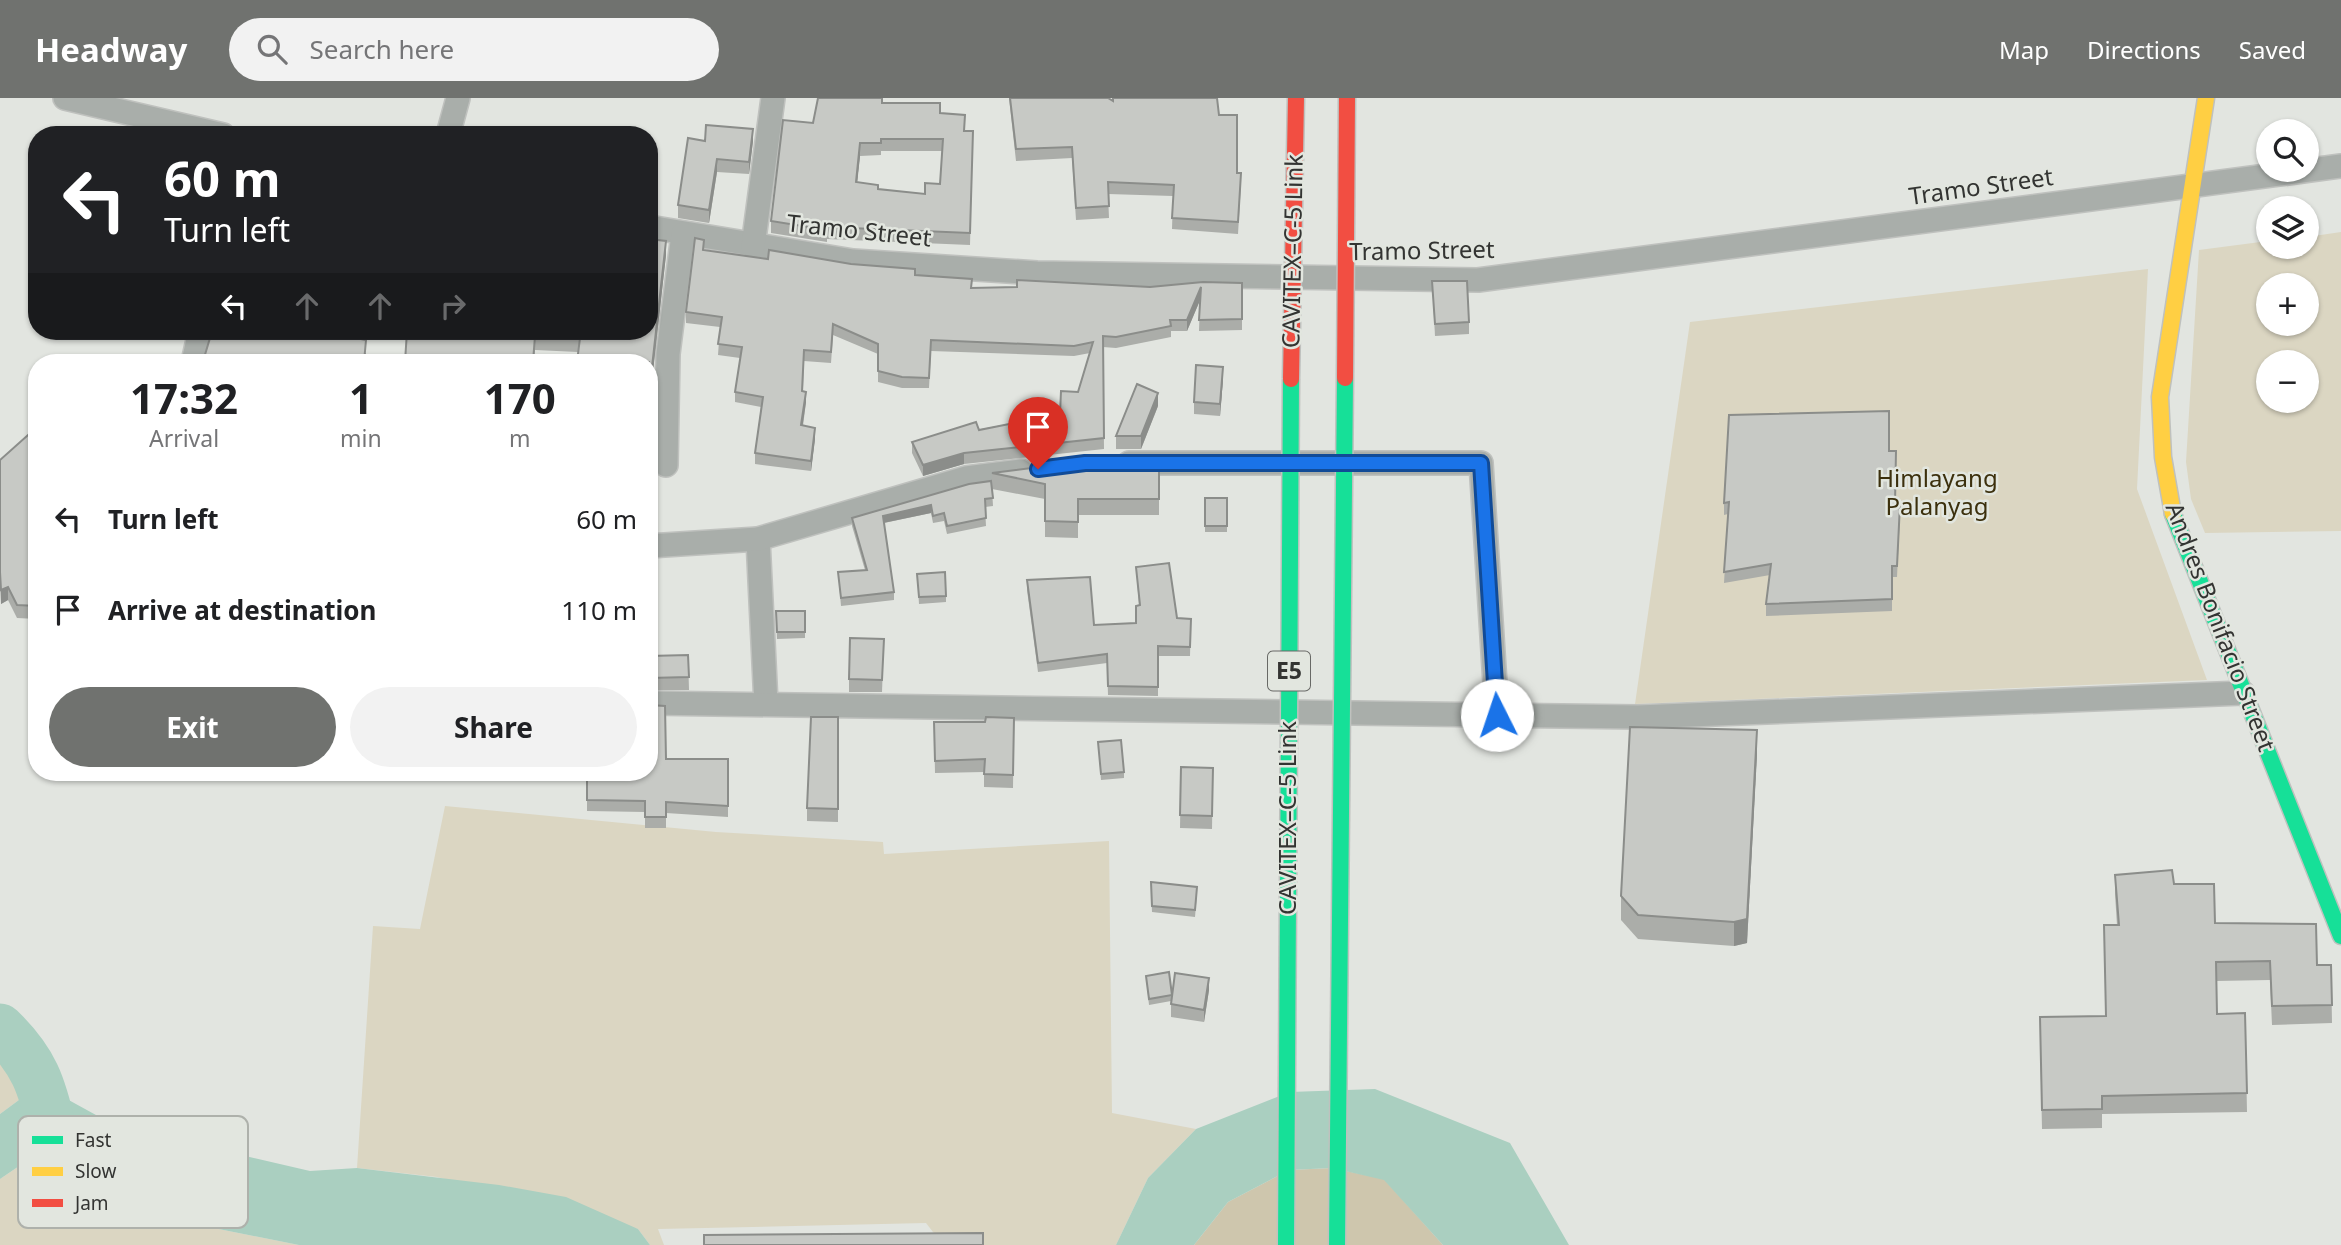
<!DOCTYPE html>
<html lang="en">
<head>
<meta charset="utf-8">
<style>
  body { margin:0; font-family:"Noto Sans",sans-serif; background:#f2f2f2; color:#202124; height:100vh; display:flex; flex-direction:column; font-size:26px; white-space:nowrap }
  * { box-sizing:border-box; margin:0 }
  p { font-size:23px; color:#757577 }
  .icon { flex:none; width:38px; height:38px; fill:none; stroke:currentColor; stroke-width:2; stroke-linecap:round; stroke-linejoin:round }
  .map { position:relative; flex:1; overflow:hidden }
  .sheet { position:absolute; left:28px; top:256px; width:630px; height:427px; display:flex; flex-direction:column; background:#fff; border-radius:28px; box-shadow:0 2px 5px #0004 }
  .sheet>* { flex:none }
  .top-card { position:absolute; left:28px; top:28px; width:630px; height:214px; border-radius:28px; box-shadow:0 2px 5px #0004; background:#202124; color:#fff; overflow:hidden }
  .controls { position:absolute; left:2256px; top:21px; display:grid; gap:14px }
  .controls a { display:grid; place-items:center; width:63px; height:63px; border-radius:50%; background:#fff; box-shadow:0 2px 5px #0004; font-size:35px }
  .pin { position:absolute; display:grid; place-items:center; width:60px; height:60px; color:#fff; margin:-72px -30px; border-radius:50% 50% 50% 0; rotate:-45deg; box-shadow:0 0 7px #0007 }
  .pin .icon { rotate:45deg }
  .me { position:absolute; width:77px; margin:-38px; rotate:356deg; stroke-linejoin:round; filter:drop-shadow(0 0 5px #0008) }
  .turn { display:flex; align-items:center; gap:24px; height:147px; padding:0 21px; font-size:32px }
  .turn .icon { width:91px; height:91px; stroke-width:2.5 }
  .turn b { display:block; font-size:49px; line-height:60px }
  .lanes { display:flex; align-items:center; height:66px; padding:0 21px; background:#0003; justify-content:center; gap:35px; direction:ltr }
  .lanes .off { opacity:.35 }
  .eta { display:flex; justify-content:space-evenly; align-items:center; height:119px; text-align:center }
  .eta b { font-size:42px; font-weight:700; line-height:49px }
  .action { display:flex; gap:14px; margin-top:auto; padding:14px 21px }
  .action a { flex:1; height:80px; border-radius:42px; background:#70726f; color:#fff; font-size:28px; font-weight:700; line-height:80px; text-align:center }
  .action a+a { background:#f2f2f2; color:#202124 }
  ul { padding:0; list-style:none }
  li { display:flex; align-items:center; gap:21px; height:91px; padding:0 21px }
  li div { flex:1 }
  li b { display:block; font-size:26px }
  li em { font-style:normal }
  header { display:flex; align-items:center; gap:42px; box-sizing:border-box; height:98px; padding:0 35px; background:#70726f; color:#fff }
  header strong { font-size:33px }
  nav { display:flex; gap:38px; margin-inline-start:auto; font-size:24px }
  .search { width:490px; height:63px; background:#f2f2f2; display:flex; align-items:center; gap:18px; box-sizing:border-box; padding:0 24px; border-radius:38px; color:#757577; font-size:26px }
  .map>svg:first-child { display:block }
  .green { fill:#dbd6c2; fill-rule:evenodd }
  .forest { fill:#cec6ad }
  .water { fill:#aacfc0 }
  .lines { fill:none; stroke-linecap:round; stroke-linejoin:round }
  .river { stroke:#aacfc0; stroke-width:49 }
  .street-casing { stroke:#bfc1be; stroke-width:26 }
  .fast-casing { stroke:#bfc1be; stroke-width:19 }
  .slow-casing { stroke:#bfc1be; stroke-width:19 }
  .street { stroke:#a9aeaa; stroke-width:23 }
  .fast { stroke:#16e098; stroke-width:16 }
  .slow { stroke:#ffcf43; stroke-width:16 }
  .fast-bridge-casing { stroke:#bfc1be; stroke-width:19; stroke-linecap:butt }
  .jam-bridge-casing { stroke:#bfc1be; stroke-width:19; stroke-linecap:butt }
  .fast-bridge { stroke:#16e098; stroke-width:16 }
  .jam-bridge { stroke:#f24e42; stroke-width:16 }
  .wall { fill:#abada9; fill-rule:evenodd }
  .shaded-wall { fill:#8b8d8a }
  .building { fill:#c7c9c5; stroke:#8b8d8a; stroke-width:2; fill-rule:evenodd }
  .route-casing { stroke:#114b97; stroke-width:18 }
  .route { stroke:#1a73e8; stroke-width:12 }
  .labels { text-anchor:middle; stroke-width:5; stroke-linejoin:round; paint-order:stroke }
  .shield { fill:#e2e6df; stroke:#686966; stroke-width:2 }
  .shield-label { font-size:23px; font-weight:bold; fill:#333432 }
  .street-label { font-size:24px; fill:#333432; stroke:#e2e6df }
  .park-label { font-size:24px; fill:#3c300d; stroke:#e2e6df }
  .key { fill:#e2e6df; stroke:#aeb1ab; stroke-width:2 }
  .key-label { font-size:19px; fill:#333432 }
</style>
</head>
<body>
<header>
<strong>Headway</strong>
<div class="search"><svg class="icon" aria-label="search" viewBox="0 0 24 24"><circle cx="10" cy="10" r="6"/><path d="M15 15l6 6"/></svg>Search here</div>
<nav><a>Map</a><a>Directions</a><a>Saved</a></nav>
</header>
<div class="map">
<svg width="2341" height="1147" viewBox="0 0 2341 1147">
  <rect width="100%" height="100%" fill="#e2e5e0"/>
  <g class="green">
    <path d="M 2341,134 L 2341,433 L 2205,435 L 2191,401 L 2186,364 L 2199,152 L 2268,143 L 2268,149 L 2306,149 L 2307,139 ZM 2268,187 L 2306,187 L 2306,226 L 2268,226 ZM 2268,264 L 2306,264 L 2306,303 L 2268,303 Z"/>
    <polygon points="2148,171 2137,391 2207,582 1635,606 1690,224"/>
    <polygon points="445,708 716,734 883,744 884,756 1109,743 1112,1015 1196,1031 1148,1080 1116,1147 943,1147 926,1125 658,1131 664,1147 650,1147 638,1131 437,1079 357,1070 373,828 420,831"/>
    <polygon points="0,956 12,972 23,999 0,1016"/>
    <polygon points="49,1059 70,1067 164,1120 299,1147 0,1147 0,1081 28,1062"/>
  </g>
  <polygon class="forest" points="1332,1070 1384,1081 1443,1147 1194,1147 1228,1104 1289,1072"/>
  <g class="water">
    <polygon points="1375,991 1510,1045 1569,1147 1443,1147 1384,1082 1332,1070 1289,1072 1228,1104 1194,1147 1116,1147 1148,1080 1196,1031 1290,994"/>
    <polygon points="44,998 65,1000 116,1028 310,1073 357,1070 499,1087 566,1099 638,1131 650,1147 299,1147 164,1120 133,1106 70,1067 49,1059 28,1062 0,1081 0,1016 23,999"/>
  </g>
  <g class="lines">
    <path class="river" d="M 0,930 C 34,963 42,987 52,1032"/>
    <defs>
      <g id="street">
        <polyline points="65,0 223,37"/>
        <polyline points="448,37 458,0"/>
        <polyline points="649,129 853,163 1037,175 1478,182 2341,68"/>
        <polyline points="753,148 773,0"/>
        <polyline points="193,264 200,233"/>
        <polyline points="1129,365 1481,365 1497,617"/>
        <polyline points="666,367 668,256 683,136"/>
        <polyline points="758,441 766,606"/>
        <polyline points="649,448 758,441 966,380 1021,373"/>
        <polyline points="649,605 1638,619 2243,595"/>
      </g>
      <polyline id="fast" points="2173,416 2341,838"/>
      <polyline id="slow" points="2173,416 2163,359 2160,299 2206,0"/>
    </defs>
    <use href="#street" class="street-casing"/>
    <use href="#fast" class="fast-casing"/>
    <use href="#slow" class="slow-casing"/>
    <use href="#street" class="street"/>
    <use href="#fast" class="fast"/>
    <use href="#slow" class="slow"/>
    <defs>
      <g id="fast-bridge">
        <polyline points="1286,1147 1291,281"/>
        <polyline points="1337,1147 1345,280"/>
      </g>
      <g id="jam-bridge">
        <polyline points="1345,280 1347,0"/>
        <polyline points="1291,281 1296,0"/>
      </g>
    </defs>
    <use href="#fast-bridge" class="fast-bridge-casing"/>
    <use href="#jam-bridge" class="jam-bridge-casing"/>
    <use href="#fast-bridge" class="fast-bridge"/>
    <use href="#jam-bridge" class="jam-bridge"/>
  </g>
  <g class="wall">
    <polygon points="1009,0 1108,0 1113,2 1219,17 1241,86 1238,136 1172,131 1173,98 1108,96 1109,120 1076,122 1072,60 1016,63"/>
    <path d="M 882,5 L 940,15 L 965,33 L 973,33 L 970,147 L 827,141 L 827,144 L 771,135 L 771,123 L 813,25 ZM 881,53 L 942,53 L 940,86 L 925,96 L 878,91 L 857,84 L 860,58 L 881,57 Z"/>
    <polygon points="705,43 753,43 749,76 717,74 709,125 678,120 678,107"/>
    <polygon points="704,152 768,161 915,177 972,190 1150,189 1242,185 1242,232 1199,233 1200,202 1187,233 1171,233 1171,239 1116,250 1103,249 1104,351 964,366 923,378 912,355 912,344 1060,316 1078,294 1090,255 1074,258 931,253 929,290 902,290 878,284 878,256 833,237 831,265 804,263 803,293 806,304 803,328 815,341 811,373 755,366 755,355 761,309 735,304 735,294 740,260 718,257 720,229 686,225 686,214"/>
    <polygon points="666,157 649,309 649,264 578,254 535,252 534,264 405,264"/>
    <polygon points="1432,183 1469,224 1469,236 1435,238"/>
    <polygon points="366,255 365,264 194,264 204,260"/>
    <polygon points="1223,281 1220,318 1194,316 1194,304"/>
    <polygon points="1158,308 1141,351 1116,351 1116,338"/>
    <polygon points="37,329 37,521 17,520 8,502 1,506 0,488 0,362"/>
    <polygon points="1889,353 1895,406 1900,417 1897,479 1892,479 1892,513 1766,518 1766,506 1770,477 1724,485 1728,416 1724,417 1724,405"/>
    <polygon points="1159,363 1159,417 1078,417 1078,440 1045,439 1045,401 992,391 993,408 985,409 986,428 947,436 944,423 933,425 931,415 884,425 894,494 894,502 841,508 838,474 865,472 852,428 852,420 992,390 992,375"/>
    <rect x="1205" y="400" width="22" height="34"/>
    <polygon points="1136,469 1177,520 1191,521 1190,558 1158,558 1158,598 1108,597 1107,565 1038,574 1027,492 1027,482 1094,527 1136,525 1139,508"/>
    <polygon points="917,476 946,498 946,504 919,506"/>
    <polygon points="776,513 805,513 805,540 777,541"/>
    <polygon points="884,541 882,594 849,594 849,581"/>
    <polygon points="688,557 689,592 649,592 649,558"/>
    <polygon points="838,619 838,724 807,723 807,710"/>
    <polygon points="1014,620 1013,690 984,689 984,674 935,675 934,624 985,624"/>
    <polygon points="1098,644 1124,674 1124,680 1101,682"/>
    <polygon points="1757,656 1747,845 1734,848 1638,841 1621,822 1621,798"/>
    <polygon points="666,661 728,661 728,719 666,715 666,730 645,730 645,714 587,713 587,674 645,675"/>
    <polygon points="1181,669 1213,670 1212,731 1180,730"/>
    <polygon points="493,674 527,674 527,679 493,682"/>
    <polygon points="2115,777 2174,786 2215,825 2317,867 2331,867 2332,925 2272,927 2270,882 2216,883 2217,916 2245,915 2247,1014 2102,1016 2102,1030 2042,1031 2040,938 2106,918 2117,827 2115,796"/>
    <polygon points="1151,784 1197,795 1195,819 1152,814"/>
    <polygon points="1146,878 1172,898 1209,892 1204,924 1171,919 1171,903 1149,907"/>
  </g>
  <g class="shaded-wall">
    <polygon points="753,31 753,43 749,76 749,64"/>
    <polygon points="860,45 860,58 856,96 856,84"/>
    <polygon points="717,61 717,74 709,125 709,112"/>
    <polygon points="666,143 666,157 649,309 649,296"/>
    <polygon points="1201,189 1201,200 1187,233 1187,222"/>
    <polygon points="1223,269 1223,281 1220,318 1220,306"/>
    <polygon points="806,294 806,304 801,338 801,327"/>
    <polygon points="1158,295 1158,308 1141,351 1141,338"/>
    <polygon points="815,330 815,341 811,373 811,363"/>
    <polygon points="964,355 964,366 923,378 923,367"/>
    <polygon points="931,407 931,415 883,425 883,418"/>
    <polygon points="8,489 8,502 1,506 1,492"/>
    <polygon points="1757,632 1757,656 1747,845 1734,848 1734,824"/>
    <polygon points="1209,880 1209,892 1204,924 1204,912"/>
  </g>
  <g class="building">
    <path d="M 818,0 L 882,0 L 882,5 L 940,5 L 940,15 L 965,17 L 964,33 L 973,33 L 970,135 L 827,129 L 827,132 L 771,123 L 783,22 L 813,25 ZM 881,41 L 943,41 L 940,86 L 925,85 L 925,96 L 878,91 L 878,87 L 856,84 L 860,45 L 881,45 Z"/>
    <polygon points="1010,0 1108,0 1113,3 1113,0 1217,0 1219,17 1237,17 1237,75 1241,75 1238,124 1172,120 1174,87 1108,84 1109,108 1076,110 1072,49 1016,51"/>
    <polygon points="706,27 753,31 749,64 717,61 709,112 678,107 688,40 705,43"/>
    <polygon points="695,140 704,142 703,152 768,161 769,152 851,166 915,171 915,177 972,181 971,190 1017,189 1017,182 1150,189 1203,184 1242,185 1242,221 1199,222 1201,189 1187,222 1170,222 1171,228 1116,239 1103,238 1104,340 964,355 923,367 912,344 976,324 979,332 1060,316 1061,293 1078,294 1093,244 1074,248 931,242 929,280 902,279 878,273 878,246 833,226 831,254 804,252 802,293 806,294 801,327 815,330 811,363 755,355 763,299 735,294 742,249 718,246 722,219 686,214"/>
    <polygon points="649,141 666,143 649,296 649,264 577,264 580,240 535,238 533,264 405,264 407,233 649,233"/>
    <polygon points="1432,183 1467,183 1469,224 1435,226"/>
    <polygon points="235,233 320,233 366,242 364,264 326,264 297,259 296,264 194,264 204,260 210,240 220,234 233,238"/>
    <polygon points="1196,267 1223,269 1220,306 1194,304"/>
    <polygon points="1137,286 1158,295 1141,338 1116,338"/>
    <polygon points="1889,313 1889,353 1896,353 1895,406 1900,406 1897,468 1892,468 1892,501 1766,506 1771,466 1724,474 1729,404 1724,405 1729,317"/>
    <polygon points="37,329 37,508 17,507 8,489 1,492 0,474 0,362"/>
    <polygon points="1086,363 1159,363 1159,401 1078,401 1078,424 1045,423 1045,386 992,375"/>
    <polygon points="991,383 993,400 985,401 986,420 947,428 944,415 933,418 931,407 883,418 894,494 841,500 838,474 867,472 852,420 969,386"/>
    <rect x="1205" y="400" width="22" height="28"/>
    <polygon points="1169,465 1177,520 1191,521 1190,549 1158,548 1158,589 1108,588 1107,556 1038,565 1027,482 1090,479 1094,527 1136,525 1136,508 1140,507 1136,469"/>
    <polygon points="945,474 946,498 919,499 917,476"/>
    <polygon points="776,513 805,513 805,534 777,534"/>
    <polygon points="850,540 884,541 882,582 849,581"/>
    <polygon points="688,557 689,579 649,580 649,558"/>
    <polygon points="649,607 665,608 666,661 728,661 728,708 666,704 666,719 645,719 645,703 587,702 587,674 645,675 645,674 649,674"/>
    <polygon points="811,619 838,619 838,711 807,710"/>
    <polygon points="986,619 1014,620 1013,677 984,676 985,661 935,663 934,624 985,624"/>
    <polygon points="1630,629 1757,632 1747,821 1734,824 1638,817 1621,798"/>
    <polygon points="1121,642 1124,674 1101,676 1098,644"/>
    <polygon points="1181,669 1213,670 1212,718 1180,717"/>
    <polygon points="493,674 511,674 493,675"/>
    <polygon points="2172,772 2174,786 2214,786 2215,825 2316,826 2317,867 2331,867 2332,907 2272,908 2270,863 2216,864 2217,916 2245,915 2247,995 2102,998 2102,1011 2042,1012 2040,919 2106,918 2104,827 2119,827 2115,777"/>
    <polygon points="1151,784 1197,789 1195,812 1152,808"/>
    <polygon points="1169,874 1172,897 1149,901 1146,878"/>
    <polygon points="1175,875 1209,880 1204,912 1171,906"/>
    <polygon points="983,1135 983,1147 704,1147 704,1137"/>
  </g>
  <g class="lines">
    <defs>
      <polyline id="route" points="1038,371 1085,365 1481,365 1497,617"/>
    </defs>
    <use href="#route" class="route-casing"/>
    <use href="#route" class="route"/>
  </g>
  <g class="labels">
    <rect class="shield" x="1268" y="553.5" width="42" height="39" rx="5"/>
    <g class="shield-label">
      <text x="1289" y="581">E5</text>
    </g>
    <g class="street-label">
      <text transform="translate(1981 89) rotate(-8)" y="8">Tramo Street</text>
      <text transform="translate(859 133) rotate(6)" y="8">Tramo Street</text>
      <text transform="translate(1293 153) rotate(-89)" y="8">CAVITEX–C-5 Link</text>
      <text transform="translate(1422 153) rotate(-1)" y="8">Tramo Street</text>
      <text transform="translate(2220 529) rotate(69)" y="8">Andres Bonifacio Street</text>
      <text transform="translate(1288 720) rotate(-90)" y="8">CAVITEX–C-5 Link</text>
    </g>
    <g class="park-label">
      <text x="1937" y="389">Himlayang<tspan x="1937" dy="28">Palanyag</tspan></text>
    </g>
  </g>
  <rect x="18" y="1018" width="230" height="112" rx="10" class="key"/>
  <rect x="32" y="1038" width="31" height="8" fill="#16e098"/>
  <rect x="32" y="1069" width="31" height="9" fill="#ffcf43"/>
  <rect x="32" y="1101" width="31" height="8" fill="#f24e42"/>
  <g class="key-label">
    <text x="75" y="1049">Fast</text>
    <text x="75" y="1080">Slow</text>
    <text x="75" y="1112">Jam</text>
  </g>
</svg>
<div class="controls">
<a><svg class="icon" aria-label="search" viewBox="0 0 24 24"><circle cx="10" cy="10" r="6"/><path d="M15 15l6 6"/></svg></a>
<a><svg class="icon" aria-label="layers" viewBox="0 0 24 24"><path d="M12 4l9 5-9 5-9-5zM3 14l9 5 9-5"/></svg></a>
<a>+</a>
<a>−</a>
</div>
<div class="pin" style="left:1038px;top:371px;background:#d93025"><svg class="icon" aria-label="arrive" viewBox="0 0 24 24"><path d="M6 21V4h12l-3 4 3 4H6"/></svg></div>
<svg class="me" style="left:1497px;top:617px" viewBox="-20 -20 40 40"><circle r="19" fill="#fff"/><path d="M0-13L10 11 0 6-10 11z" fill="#1a73e8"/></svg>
<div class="top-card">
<div class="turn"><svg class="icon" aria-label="left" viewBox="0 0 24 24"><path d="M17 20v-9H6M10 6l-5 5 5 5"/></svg><div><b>60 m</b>Turn left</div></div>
<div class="lanes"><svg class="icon" aria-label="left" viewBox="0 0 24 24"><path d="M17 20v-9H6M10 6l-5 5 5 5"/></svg><svg class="icon off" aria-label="ahead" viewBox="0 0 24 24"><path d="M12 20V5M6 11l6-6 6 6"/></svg><svg class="icon off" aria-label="ahead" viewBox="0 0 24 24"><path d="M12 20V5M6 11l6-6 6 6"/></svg><svg class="icon off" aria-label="right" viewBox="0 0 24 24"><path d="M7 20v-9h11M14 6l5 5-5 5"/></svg></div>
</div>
<section class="sheet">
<div class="eta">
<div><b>17:32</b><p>Arrival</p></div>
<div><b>1</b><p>min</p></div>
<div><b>170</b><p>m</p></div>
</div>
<ul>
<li><svg class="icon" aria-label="left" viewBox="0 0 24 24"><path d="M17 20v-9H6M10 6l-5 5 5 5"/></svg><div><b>Turn left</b></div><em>60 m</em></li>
<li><svg class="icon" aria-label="arrive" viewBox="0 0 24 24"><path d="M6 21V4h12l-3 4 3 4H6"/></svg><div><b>Arrive at destination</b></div><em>110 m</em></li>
</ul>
<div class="action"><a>Exit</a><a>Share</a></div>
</section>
</div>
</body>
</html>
